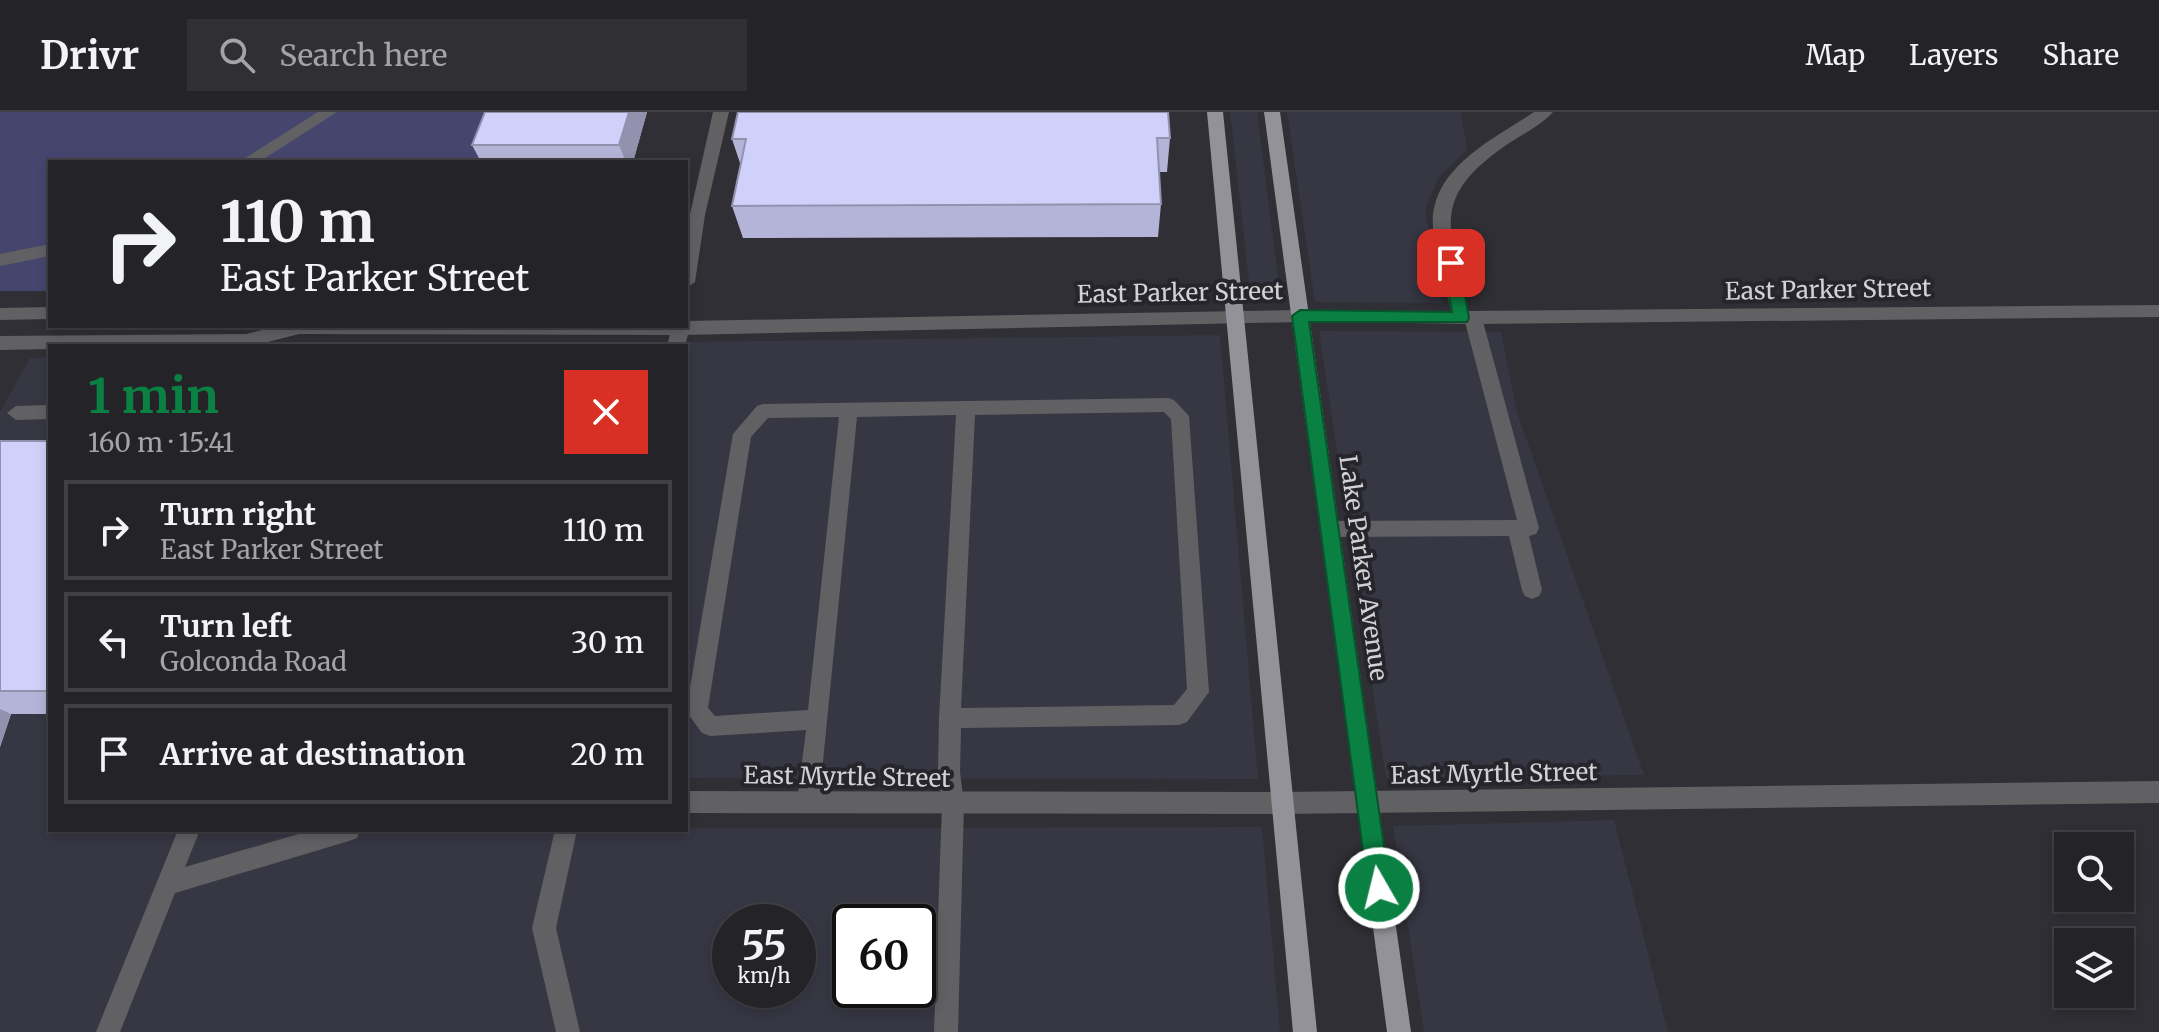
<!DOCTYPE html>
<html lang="en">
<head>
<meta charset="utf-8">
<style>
  body { margin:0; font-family:Merriweather,serif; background:#2f2f34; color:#f1f3f6; height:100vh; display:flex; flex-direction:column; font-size:30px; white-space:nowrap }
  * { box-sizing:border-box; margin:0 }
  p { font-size:26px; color:#a3a4a8 }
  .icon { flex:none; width:44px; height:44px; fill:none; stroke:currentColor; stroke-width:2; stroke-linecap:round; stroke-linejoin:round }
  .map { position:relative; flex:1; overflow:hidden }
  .panel { position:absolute; left:48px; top:232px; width:640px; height:488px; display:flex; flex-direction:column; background:#232328; border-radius:0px; box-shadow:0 4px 12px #0003,0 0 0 2px #404045 }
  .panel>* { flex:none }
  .top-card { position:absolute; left:48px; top:48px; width:640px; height:168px; border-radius:0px; box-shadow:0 4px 12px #0003,0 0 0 2px #404045; background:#232328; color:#f1f3f6; overflow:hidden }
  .tools { position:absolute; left:2054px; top:720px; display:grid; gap:16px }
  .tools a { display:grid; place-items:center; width:80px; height:80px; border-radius:0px; background:#232328; box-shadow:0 4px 12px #0003,0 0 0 2px #404045; font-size:40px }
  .speed { position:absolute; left:712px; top:792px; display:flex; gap:16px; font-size:40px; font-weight:700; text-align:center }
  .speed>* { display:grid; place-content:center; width:104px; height:104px; border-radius:50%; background:#232328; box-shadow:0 4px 12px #0003,0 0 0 2px #404045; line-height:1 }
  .speed small { font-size:20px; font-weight:400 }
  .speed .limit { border:4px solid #111; border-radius:12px; background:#fff; color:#111 }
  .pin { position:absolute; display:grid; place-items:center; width:68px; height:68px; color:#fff; margin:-34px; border-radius:16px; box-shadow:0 4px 12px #0006 }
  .me { position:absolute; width:88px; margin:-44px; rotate:352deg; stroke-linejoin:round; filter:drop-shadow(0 0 6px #0008) }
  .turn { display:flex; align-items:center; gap:28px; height:168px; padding:0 40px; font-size:36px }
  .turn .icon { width:104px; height:104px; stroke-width:2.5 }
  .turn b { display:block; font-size:56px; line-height:68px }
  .round { display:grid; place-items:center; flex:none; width:84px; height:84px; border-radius:0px; background:#2f2f34 }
  .overview { display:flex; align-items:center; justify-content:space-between; height:136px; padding:0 40px }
  h1 { font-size:48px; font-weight:700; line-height:60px; color:#0b8043 }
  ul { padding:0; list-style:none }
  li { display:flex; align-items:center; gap:24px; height:100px; margin:0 16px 12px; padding:0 24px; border:4px solid #404045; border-radius:0px }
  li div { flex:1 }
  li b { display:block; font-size:30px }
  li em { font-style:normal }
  header { display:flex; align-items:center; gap:48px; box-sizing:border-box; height:112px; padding:0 40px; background:#232328; border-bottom:2px solid #404045 }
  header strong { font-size:38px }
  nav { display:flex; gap:44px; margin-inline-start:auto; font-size:28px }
  .search { width:560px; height:72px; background:#2f2f34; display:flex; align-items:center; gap:20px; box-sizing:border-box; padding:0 28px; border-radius:0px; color:#a3a4a8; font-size:30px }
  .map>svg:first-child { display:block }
  .built { fill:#363743; fill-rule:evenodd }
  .green { fill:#46456e }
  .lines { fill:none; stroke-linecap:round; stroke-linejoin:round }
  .service { fill:#616164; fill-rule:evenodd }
  .minor { fill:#616164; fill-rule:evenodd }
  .tertiary { fill:#616164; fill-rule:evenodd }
  .primary { fill:#929298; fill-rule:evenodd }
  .wall { fill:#b3b4d7 }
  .shaded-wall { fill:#9292af }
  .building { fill:#d0d1fa; stroke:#9292af; stroke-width:2 }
  .route { fill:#0b8043; stroke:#07532c; stroke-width:2 }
  .labels { text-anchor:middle; stroke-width:8; stroke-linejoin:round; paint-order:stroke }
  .street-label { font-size:24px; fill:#d2d2d6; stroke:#25252b }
</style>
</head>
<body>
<header>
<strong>Drivr</strong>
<div class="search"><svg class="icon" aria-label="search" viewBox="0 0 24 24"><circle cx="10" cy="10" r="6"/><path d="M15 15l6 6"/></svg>Search here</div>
<nav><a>Map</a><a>Layers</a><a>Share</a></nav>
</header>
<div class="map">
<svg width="2159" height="920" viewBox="0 0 2159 920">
  <rect width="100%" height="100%" fill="#2f2f35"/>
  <g class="built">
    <polygon points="1230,0 1257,0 1281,189 1251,188"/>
    <polygon points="1287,0 1461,0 1467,38 1438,66 1425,97 1442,191 1315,190"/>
    <polygon points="1319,219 1501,220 1517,300 1644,663 1386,666"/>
    <polygon points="1220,223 1258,667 686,666 686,234 277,234 291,230 301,233 304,230 677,230"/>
    <path d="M 50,245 L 50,718 L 1262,715 L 1280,920 L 0,920 L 0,300 L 30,246 ZM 730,810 L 798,810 L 798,878 L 730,878 ZM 850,810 L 918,810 L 918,878 L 850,878 Z"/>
    <polygon points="1614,708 1668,920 1424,920 1393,714"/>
  </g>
  <polygon class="green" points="0,0 498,0 479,50 50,50 50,179 0,179"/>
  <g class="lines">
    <g class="service">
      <polygon points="318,0 337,0 259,50 239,50"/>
      <polygon points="713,0 729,0 705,103 695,170 686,176 686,120"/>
      <polygon points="50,132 50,144 0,154 0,142"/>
      <polygon points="1473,200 1482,206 1539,416 1536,422 1529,424 1542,478 1539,484 1532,487 1525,484 1522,478 1509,424 1330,425 1323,423 1320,417 1323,411 1330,409 1517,408 1464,206"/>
      <polygon points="686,209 690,214 685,234 667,234 672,214 686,214"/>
      <path d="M 1168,286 L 1174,288 L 1189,304 L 1209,580 L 1187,610 L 1179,613 L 961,616 L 960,660 L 964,692 L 958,920 L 934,920 L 942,692 L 938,660 L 939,606 L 956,303 L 857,305 L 819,690 L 816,698 L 808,701 L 800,698 L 797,690 L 806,618 L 710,624 L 702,621 L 686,599 L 733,322 L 757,294 L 763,292 ZM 1164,300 L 1171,307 L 1187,577 L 1174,593 L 961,596 L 975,303 ZM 839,305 L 808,598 L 715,604 L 708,596 L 751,325 L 768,306 Z"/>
      <polygon points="50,293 50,307 16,308 7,301 16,294"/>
      <polygon points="178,718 200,718 185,755 312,718 360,718 357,726 349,729 175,781 120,920 96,920"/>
      <polygon points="555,718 577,718 556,816 580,920 556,920 532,816"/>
    </g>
    <g class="minor">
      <path d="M 1534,0 L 1553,0 C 1540,15 1518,24 1502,36 C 1427,89 1452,122 1468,199 L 2159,193 L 2159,205 L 1473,212 L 1294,209 L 1291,204 L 1294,199 L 1300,198 L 1451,199 C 1445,172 1428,123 1434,96 C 1444,49 1499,24 1534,0 Z"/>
      <polygon points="2159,669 2159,691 1282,702 686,701 686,679 1282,680"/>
    </g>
    <g class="tertiary">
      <polygon points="50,195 50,207 0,208 0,196"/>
      <polygon points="1300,198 1309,204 1300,210 680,223 299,222 252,234 50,234 50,237 0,238 0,224 246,222 278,214 686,214 686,209"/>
    </g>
    <g class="primary">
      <polygon points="1207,0 1223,0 1317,920 1293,920"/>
      <polygon points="1264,0 1280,0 1411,920 1387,920"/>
    </g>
  </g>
  <g class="wall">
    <polygon points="647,0 633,50 481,50 472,33"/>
    <polygon points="1170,26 1167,60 1159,60 1161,92 1158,125 743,126 732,94 741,54 732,27"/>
    <polygon points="0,329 50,329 50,602 11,602 0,635"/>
  </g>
  <g class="shaded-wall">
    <polygon points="629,0 647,0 633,50 626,50 619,33"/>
    <polygon points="0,597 11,602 0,635"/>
  </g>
  <g class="building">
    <polygon points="485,0 629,0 619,33 472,33"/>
    <polygon points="738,0 1168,0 1170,26 1157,26 1161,92 732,94 746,27 732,27"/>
    <rect x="0" y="329" width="50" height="250"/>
  </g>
  <polygon class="route" points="1451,145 1459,151 1469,206 1467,210 1309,210 1390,776 1386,783 1379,786 1372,783 1368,776 1292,204 1300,198 1452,200 1443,151"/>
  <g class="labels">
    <g class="street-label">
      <text transform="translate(1828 178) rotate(-1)" y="8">East Parker Street</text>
      <text transform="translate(1180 181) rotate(-1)" y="8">East Parker Street</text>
      <text transform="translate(1363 456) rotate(82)" y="8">Lake Parker Avenue</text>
      <text transform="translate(1494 662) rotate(-1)" y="8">East Myrtle Street</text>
      <text transform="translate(847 665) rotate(1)" y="8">East Myrtle Street</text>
    </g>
  </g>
</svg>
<div class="tools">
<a><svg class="icon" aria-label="search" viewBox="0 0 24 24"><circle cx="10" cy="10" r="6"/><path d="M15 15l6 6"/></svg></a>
<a><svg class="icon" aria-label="layers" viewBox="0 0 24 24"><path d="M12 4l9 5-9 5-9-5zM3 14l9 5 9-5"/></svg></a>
</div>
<div class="speed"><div>55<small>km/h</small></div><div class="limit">60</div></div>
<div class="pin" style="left:1451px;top:151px;background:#d93025"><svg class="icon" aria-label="arrive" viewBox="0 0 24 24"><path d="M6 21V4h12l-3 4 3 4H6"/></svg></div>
<svg class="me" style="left:1379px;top:776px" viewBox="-20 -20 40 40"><circle r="17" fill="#0b8043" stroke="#fff" stroke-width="3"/><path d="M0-11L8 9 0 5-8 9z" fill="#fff"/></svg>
<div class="top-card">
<div class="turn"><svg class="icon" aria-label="right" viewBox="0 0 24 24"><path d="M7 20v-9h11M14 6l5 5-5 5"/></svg><div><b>110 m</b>East Parker Street</div></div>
</div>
<section class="panel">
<div class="overview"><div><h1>1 min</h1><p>160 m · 15:41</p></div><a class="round" style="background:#d93025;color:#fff"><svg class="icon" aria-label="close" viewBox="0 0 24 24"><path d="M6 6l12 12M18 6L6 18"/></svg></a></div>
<ul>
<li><svg class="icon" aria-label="right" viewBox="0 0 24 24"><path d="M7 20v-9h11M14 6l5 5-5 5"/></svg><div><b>Turn right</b><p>East Parker Street</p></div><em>110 m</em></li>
<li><svg class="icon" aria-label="left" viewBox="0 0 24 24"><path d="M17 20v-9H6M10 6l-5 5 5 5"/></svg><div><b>Turn left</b><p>Golconda Road</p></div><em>30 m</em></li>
<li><svg class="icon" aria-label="arrive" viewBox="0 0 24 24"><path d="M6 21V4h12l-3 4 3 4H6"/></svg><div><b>Arrive at destination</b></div><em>20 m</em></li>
</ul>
</section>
</div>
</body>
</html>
